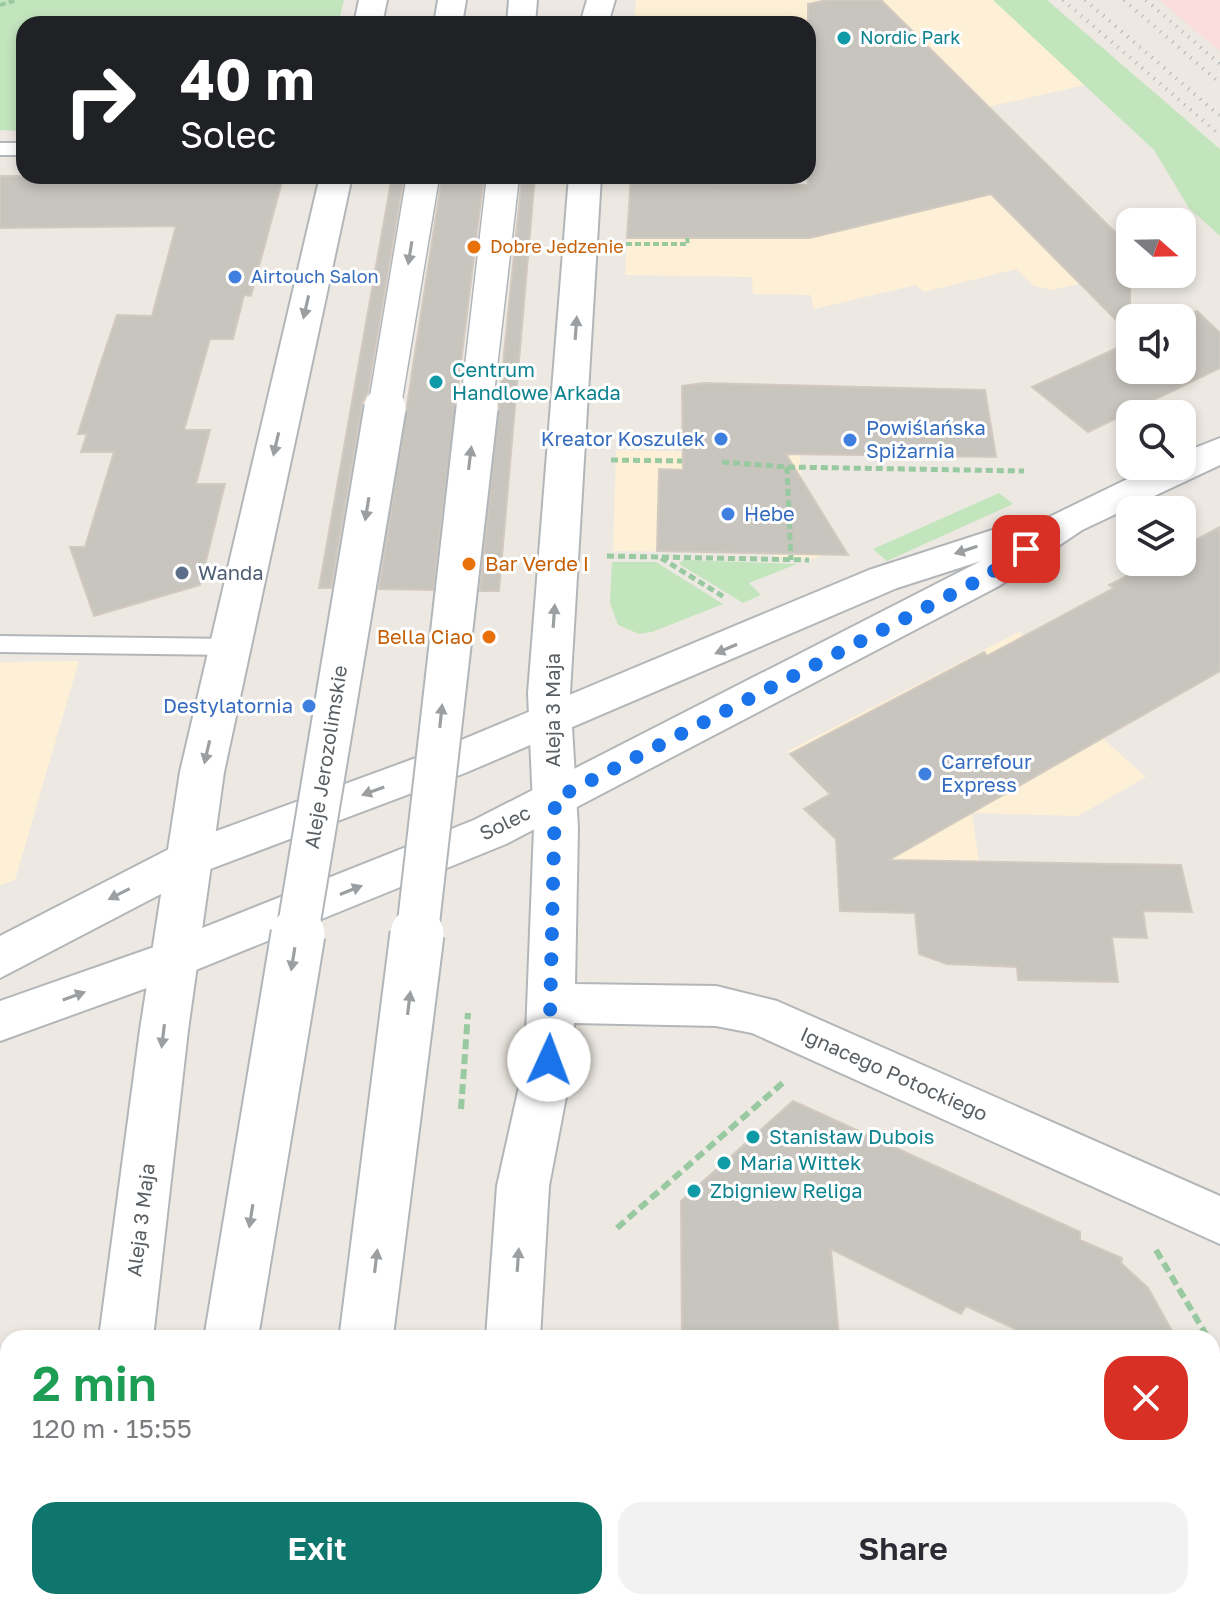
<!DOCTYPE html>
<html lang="en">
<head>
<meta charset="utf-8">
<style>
  body { margin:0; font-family:"Golos Text",sans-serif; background:#f2f2f3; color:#2b2b33; height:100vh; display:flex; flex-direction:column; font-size:30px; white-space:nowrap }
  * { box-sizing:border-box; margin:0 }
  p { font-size:26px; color:#7c7c81 }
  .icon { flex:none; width:44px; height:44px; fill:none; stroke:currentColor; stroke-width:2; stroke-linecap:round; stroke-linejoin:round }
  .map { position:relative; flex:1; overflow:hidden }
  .panel { position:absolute; left:0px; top:1330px; width:1220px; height:280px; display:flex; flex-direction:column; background:#fff; border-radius:24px 24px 0 0; box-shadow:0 4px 12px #0003 }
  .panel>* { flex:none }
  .banner { position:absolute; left:16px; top:16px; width:800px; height:168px; border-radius:24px; box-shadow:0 4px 12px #0003; background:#202124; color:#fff; overflow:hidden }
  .needle { width:52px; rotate:110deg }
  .controls { position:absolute; left:1116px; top:208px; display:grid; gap:16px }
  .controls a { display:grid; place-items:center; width:80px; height:80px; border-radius:16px; background:#fff; box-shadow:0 4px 12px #0003; font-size:40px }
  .pin { position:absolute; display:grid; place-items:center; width:68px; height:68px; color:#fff; margin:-34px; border-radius:16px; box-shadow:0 4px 12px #0006 }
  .me { position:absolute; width:88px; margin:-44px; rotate:2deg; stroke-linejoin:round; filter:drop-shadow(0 0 6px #0008) }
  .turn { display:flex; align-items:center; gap:28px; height:168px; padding:0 32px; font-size:36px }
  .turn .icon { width:104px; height:104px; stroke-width:2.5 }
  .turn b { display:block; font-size:56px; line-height:68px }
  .round { display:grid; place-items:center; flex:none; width:84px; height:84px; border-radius:24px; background:#f2f2f3 }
  .summary { display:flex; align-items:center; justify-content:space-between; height:136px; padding:0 32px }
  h1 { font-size:48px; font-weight:600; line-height:60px; color:#1e9e55 }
  .cta { display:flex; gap:16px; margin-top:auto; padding:16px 32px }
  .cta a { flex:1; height:92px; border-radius:24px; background:#0f766e; color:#fff; font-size:32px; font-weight:600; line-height:92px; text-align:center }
  .cta a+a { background:#f2f2f3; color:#2b2b33 }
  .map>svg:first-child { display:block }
  .commercial { fill:#fdf0d7 }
  .medical { fill:#fbddde }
  .green { fill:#c3e5be }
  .building { fill:#c8c4be; stroke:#d2cac0; stroke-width:2 }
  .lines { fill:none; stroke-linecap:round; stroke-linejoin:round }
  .service-casing { stroke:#b3b6b9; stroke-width:4 }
  .minor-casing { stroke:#b3b6b9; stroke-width:4 }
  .tertiary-casing { stroke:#b3b6b9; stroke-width:4 }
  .secondary-casing { stroke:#b1b6ba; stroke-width:4 }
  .path-far2 { stroke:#98c9a1; stroke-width:4; stroke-dasharray:6 3; stroke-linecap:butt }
  .path-far1 { stroke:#98c9a1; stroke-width:5; stroke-dasharray:7 4; stroke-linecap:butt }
  .path { stroke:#98c9a1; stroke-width:6; stroke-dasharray:10 5; stroke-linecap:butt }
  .service { fill:#fff; fill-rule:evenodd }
  .minor { fill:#fff; fill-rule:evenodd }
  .tertiary { fill:#fff; fill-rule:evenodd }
  .secondary { fill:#fff; fill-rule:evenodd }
  .rail { stroke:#b1b2b3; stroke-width:4; stroke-dasharray:1 7; stroke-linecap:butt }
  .secondary-bridge-far2-casing { stroke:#b1b6ba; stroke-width:35; stroke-linecap:butt }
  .secondary-bridge-far1-casing { stroke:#b1b6ba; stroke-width:45; stroke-linecap:butt }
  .secondary-bridge-casing { stroke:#b1b6ba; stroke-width:57; stroke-linecap:butt }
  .secondary-bridge-far2 { stroke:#fff; stroke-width:32 }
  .secondary-bridge-far1 { stroke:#fff; stroke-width:41 }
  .secondary-bridge { stroke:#fff; stroke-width:53 }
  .oneway { fill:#9c9fa1 }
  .route { stroke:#1a73e8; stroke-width:14; stroke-dasharray:0 25.2 }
  .culture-dot { fill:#0f9aa8; stroke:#fff; stroke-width:3 }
  .food-dot { fill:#e8710a; stroke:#fff; stroke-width:3 }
  .shop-dot { fill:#3f7fe0; stroke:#fff; stroke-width:3 }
  .service-dot { fill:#5c6f8a; stroke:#fff; stroke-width:3 }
  .labels { text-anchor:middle; stroke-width:6; stroke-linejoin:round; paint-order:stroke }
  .far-culture-label { font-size:18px; fill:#0d838f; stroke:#fff; text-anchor:start }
  .far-food-label { font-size:18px; fill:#c56008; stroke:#fff; text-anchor:start }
  .far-shop-label { font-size:18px; fill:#366cbe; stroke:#fff; text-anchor:start }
  .culture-label { font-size:20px; fill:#0d838f; stroke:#fff; text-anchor:start }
  .shop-label { font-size:20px; fill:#366cbe; stroke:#fff; text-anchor:start }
  .food-label { font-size:20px; fill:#c56008; stroke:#fff; text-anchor:start }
  .service-label { font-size:20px; fill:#4e5e75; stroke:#fff; text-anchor:start }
  .street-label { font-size:20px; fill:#5a5f63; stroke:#fff }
</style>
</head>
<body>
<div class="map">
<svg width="1220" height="1610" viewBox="0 0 1220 1610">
  <rect width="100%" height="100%" fill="#ede9e2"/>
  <g class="commercial">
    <polygon points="636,0 993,0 1085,85 988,107 956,76 808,24 634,24"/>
    <polygon points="898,182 1080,198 1130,247 1130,261 1117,275 1052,290 1034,286 1016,269 924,292 916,285 814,309 811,295 753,294 752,277 625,275 629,207 790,207"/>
    <polygon points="616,450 800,454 803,520 842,546 814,559 774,557 773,553 613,551"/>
    <polygon points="1019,632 1087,690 1122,671 1163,704 1103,739 1146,777 1078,816 972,813 979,862 916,913 840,911 836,839 804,809 830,794 788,751"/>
    <polygon points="79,661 15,880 0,885 0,662"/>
  </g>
  <polygon class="medical" points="1160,0 1220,0 1220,51 1192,28"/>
  <g class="green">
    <polygon points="0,0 344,0 338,24 24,24 24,131 0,130"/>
    <polygon points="993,0 1047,0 1220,149 1220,236 1189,208 1154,150"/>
    <polygon points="999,493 1013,504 887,561 873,549"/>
    <polygon points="683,560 797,564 749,583 761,595 743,603 679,564"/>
    <polygon points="612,562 656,562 723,604 652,632 639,634 618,625 610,603"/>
  </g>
  <g class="building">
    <polygon points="827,0 881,0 1130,247 1130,334 991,194 810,238 627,238 631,176 710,176 711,184 808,185 808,4"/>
    <polygon points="0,176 283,178 251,296 244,295 233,339 210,339 184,430 210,430 196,484 225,484 200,585 94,616 70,547 85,547 114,452 81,452 87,434 78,434 99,368 117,315 152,316 176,226 0,228"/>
    <polygon points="392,176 404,176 368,392 362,404 331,588 319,588"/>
    <polygon points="442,176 484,176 433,590 379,589"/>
    <polygon points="522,176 535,176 499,591 480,591"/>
    <polygon points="1197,311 1220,333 1220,368 1088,432 1032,387 1130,342 1130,370 1182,370 1182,318"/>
    <polygon points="705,383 985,390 996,457 786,454 848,555 657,551 659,469 683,470 682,386"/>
    <polygon points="1220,527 1220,671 889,860 1181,865 1192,912 1143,911 1147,938 1112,937 1118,982 1018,980 1017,967 947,964 919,954 915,913 840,911 836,839 804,809 830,794 790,754 984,652 987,656 1114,588 1109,585 1153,562 1182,562 1182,547"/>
    <polygon points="793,1101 1080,1232 1080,1240 1122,1258 1121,1263 1148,1288 1176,1338 1034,1338 966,1306 961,1314 831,1249 839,1338 682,1338 681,1201"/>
  </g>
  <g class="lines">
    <defs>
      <g id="service">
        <rect x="0" y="143" width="24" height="12"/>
        <polygon points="0,636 231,639 240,641 243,647 240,653 231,655 0,652"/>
      </g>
      <g id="minor">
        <polygon points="359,0 387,0 382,24 354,24"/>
        <polygon points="587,0 615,0 608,24 580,24"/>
        <polygon points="320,176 352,176 224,772 188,1030 153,1338 99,1338 140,1030 180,772"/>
        <polygon points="569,176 601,176 570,693 578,828 575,984 716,986 777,1001 1220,1196 1220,1244 752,1033 716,1026 574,1023 573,1060 549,1186 540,1338 486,1338 497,1186 525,1060 534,828 528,693"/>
        <polygon points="42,1602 102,1602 100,1610 40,1610"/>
        <rect x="466" y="1602" width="60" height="8"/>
      </g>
      <polygon id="tertiary" points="1220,438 1220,465 1082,530 999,586 506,844 191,972 0,1041 0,1001 157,946 474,820 981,561 897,588 465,773 205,871 0,978 0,936 173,847 435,751 869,570 1017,522 1031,518 1041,521 1154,466 1182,466 1182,453"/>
      <g id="secondary">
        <polygon points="438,0 466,0 462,24 434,24"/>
        <polygon points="509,0 537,0 535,24 507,24"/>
        <polygon points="158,1602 218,1602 217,1610 157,1610"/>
        <polygon points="306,1602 366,1602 365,1610 305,1610"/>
      </g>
    </defs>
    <use href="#service" class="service-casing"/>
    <use href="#minor" class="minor-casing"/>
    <use href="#tertiary" class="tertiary-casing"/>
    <use href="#secondary" class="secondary-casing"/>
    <g class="path-far2">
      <polyline points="0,5 17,0"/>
      <polyline points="626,244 688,244 687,238"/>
    </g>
    <g class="path-far1">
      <polyline points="611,460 682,461"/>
      <polyline points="722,462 787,467 1024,471"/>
      <polyline points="787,467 791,560"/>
      <polyline points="607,556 809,560"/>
      <polyline points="661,558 724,597"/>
    </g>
    <g class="path">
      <polyline points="461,1109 468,1013"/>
      <polyline points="617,1228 786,1080"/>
      <polyline points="1156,1250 1208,1338"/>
      <polyline points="1212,1346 1220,1359"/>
    </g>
    <use href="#service" class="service"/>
    <use href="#minor" class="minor"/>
    <use href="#tertiary" class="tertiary"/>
    <use href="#secondary" class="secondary"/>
    <g class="rail">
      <polyline points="1063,0 1220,135"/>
      <polyline points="1085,0 1220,116"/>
      <polyline points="1124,0 1220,83"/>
      <polyline points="1146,0 1220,64"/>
    </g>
    <defs>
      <g id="secondary-bridge-far2">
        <polyline points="384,410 423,176"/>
        <polyline points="476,410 503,176"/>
      </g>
      <g id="secondary-bridge-far1">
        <polyline points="297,936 385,408"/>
        <polyline points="417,936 477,408"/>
      </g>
      <g id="secondary-bridge">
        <polyline points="231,1338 298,934"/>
        <polyline points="366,1338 417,934"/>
      </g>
    </defs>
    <use href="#secondary-bridge-far2" class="secondary-bridge-far2-casing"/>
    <use href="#secondary-bridge-far1" class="secondary-bridge-far1-casing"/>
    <use href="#secondary-bridge" class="secondary-bridge-casing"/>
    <use href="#secondary-bridge-far2" class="secondary-bridge-far2"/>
    <use href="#secondary-bridge-far1" class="secondary-bridge-far1"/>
    <use href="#secondary-bridge" class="secondary-bridge"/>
  </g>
  <defs><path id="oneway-solid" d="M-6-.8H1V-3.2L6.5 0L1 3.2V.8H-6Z" transform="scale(2)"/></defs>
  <g class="oneway">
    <use href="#oneway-solid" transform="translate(410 253) rotate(99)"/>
    <use href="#oneway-solid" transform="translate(306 307) rotate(103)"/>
    <use href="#oneway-solid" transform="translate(576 328) rotate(-86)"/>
    <use href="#oneway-solid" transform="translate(276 444) rotate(103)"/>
    <use href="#oneway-solid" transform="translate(470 458) rotate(-83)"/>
    <use href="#oneway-solid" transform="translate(367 509) rotate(99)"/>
    <use href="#oneway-solid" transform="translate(966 550) rotate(162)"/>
    <use href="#oneway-solid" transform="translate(554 616) rotate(-86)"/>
    <use href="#oneway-solid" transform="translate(726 649) rotate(157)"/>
    <use href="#oneway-solid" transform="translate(441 716) rotate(-84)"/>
    <use href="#oneway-solid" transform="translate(207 752) rotate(103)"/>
    <use href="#oneway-solid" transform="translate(373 791) rotate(160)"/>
    <use href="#oneway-solid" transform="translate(351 890) rotate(-22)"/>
    <use href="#oneway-solid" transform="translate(119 894) rotate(153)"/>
    <use href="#oneway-solid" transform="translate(293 959) rotate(99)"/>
    <use href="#oneway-solid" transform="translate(74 996) rotate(-20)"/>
    <use href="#oneway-solid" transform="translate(409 1003) rotate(-83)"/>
    <use href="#oneway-solid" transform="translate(163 1036) rotate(97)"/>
    <use href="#oneway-solid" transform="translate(251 1216) rotate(99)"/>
    <use href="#oneway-solid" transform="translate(518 1260) rotate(-86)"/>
    <use href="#oneway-solid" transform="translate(376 1261) rotate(-83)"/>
  </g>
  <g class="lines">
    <polyline class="route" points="549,1060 555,799 985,577 1026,549"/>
  </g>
  <g class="culture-dot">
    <circle cx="844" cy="38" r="8"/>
    <circle cx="436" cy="382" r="8"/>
    <circle cx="753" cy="1137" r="8"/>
    <circle cx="724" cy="1163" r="8"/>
    <circle cx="694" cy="1191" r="8"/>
  </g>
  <g class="food-dot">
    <circle cx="474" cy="247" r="8"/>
    <circle cx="469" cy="564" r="8"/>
    <circle cx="489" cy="637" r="8"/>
  </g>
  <g class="shop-dot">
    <circle cx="235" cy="277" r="8"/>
    <circle cx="721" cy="439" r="8"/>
    <circle cx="850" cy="440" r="8"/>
    <circle cx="728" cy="514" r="8"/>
    <circle cx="309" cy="706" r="8"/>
    <circle cx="925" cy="774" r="8"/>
  </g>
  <circle class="service-dot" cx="182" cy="573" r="8"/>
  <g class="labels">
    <g class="far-culture-label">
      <text x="860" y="44">Nordic Park</text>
    </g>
    <g class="far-food-label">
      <text x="490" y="253">Dobre Jedzenie</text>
    </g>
    <g class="far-shop-label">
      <text x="251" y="283">Airtouch Salon</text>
    </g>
    <g class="culture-label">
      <text x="452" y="377">Centrum<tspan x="452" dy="23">Handlowe Arkada</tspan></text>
      <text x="769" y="1144">Stanisław Dubois</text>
      <text x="740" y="1170">Maria Wittek</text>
      <text x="710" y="1198">Zbigniew Religa</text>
    </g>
    <g class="shop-label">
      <text x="866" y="435">Powiślańska<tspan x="866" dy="23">Spiżarnia</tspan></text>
      <text x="705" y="446" text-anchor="end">Kreator Koszulek</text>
      <text x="744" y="521">Hebe</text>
      <text x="293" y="713" text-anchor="end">Destylatornia</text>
      <text x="941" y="769">Carrefour<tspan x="941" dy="23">Express</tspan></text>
    </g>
    <g class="food-label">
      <text x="485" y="571">Bar Verde I</text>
      <text x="473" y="644" text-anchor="end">Bella Ciao</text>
    </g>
    <g class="service-label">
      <text x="198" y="580">Wanda</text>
    </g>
    <g class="street-label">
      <text transform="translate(553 710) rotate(-90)" y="7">Aleja 3 Maja</text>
      <text transform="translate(326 757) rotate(-81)" y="7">Aleje Jerozolimskie</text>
      <text transform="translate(505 823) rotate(-26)" y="7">Solec</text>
      <text transform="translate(894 1074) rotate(24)" y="7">Ignacego Potockiego</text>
      <text transform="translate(141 1220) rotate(-83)" y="7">Aleja 3 Maja</text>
    </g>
  </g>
</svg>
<div class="controls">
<a><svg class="needle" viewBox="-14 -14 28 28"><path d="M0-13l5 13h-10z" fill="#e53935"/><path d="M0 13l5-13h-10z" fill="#7c7c81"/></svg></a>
<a><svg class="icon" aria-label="sound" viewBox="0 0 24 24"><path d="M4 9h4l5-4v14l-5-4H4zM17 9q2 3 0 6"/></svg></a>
<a><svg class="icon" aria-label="search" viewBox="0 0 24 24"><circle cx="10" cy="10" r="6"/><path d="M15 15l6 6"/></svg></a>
<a><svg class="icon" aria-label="layers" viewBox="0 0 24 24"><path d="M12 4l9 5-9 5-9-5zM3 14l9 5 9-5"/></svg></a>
</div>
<div class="pin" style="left:1026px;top:549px;background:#d93025"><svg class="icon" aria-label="arrive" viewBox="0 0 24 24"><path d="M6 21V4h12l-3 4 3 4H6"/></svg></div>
<svg class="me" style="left:549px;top:1060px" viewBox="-20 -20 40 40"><circle r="19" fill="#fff"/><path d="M0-13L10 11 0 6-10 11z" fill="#1a73e8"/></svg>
<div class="banner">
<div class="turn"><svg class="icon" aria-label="right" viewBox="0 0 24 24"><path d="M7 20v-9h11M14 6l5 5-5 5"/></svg><div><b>40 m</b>Solec</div></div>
</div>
<section class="panel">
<div class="summary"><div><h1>2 min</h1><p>120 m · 15:55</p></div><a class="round" style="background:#d93025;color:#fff"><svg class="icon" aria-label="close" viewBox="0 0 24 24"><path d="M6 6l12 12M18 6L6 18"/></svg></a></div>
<div class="cta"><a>Exit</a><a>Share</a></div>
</section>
</div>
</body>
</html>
